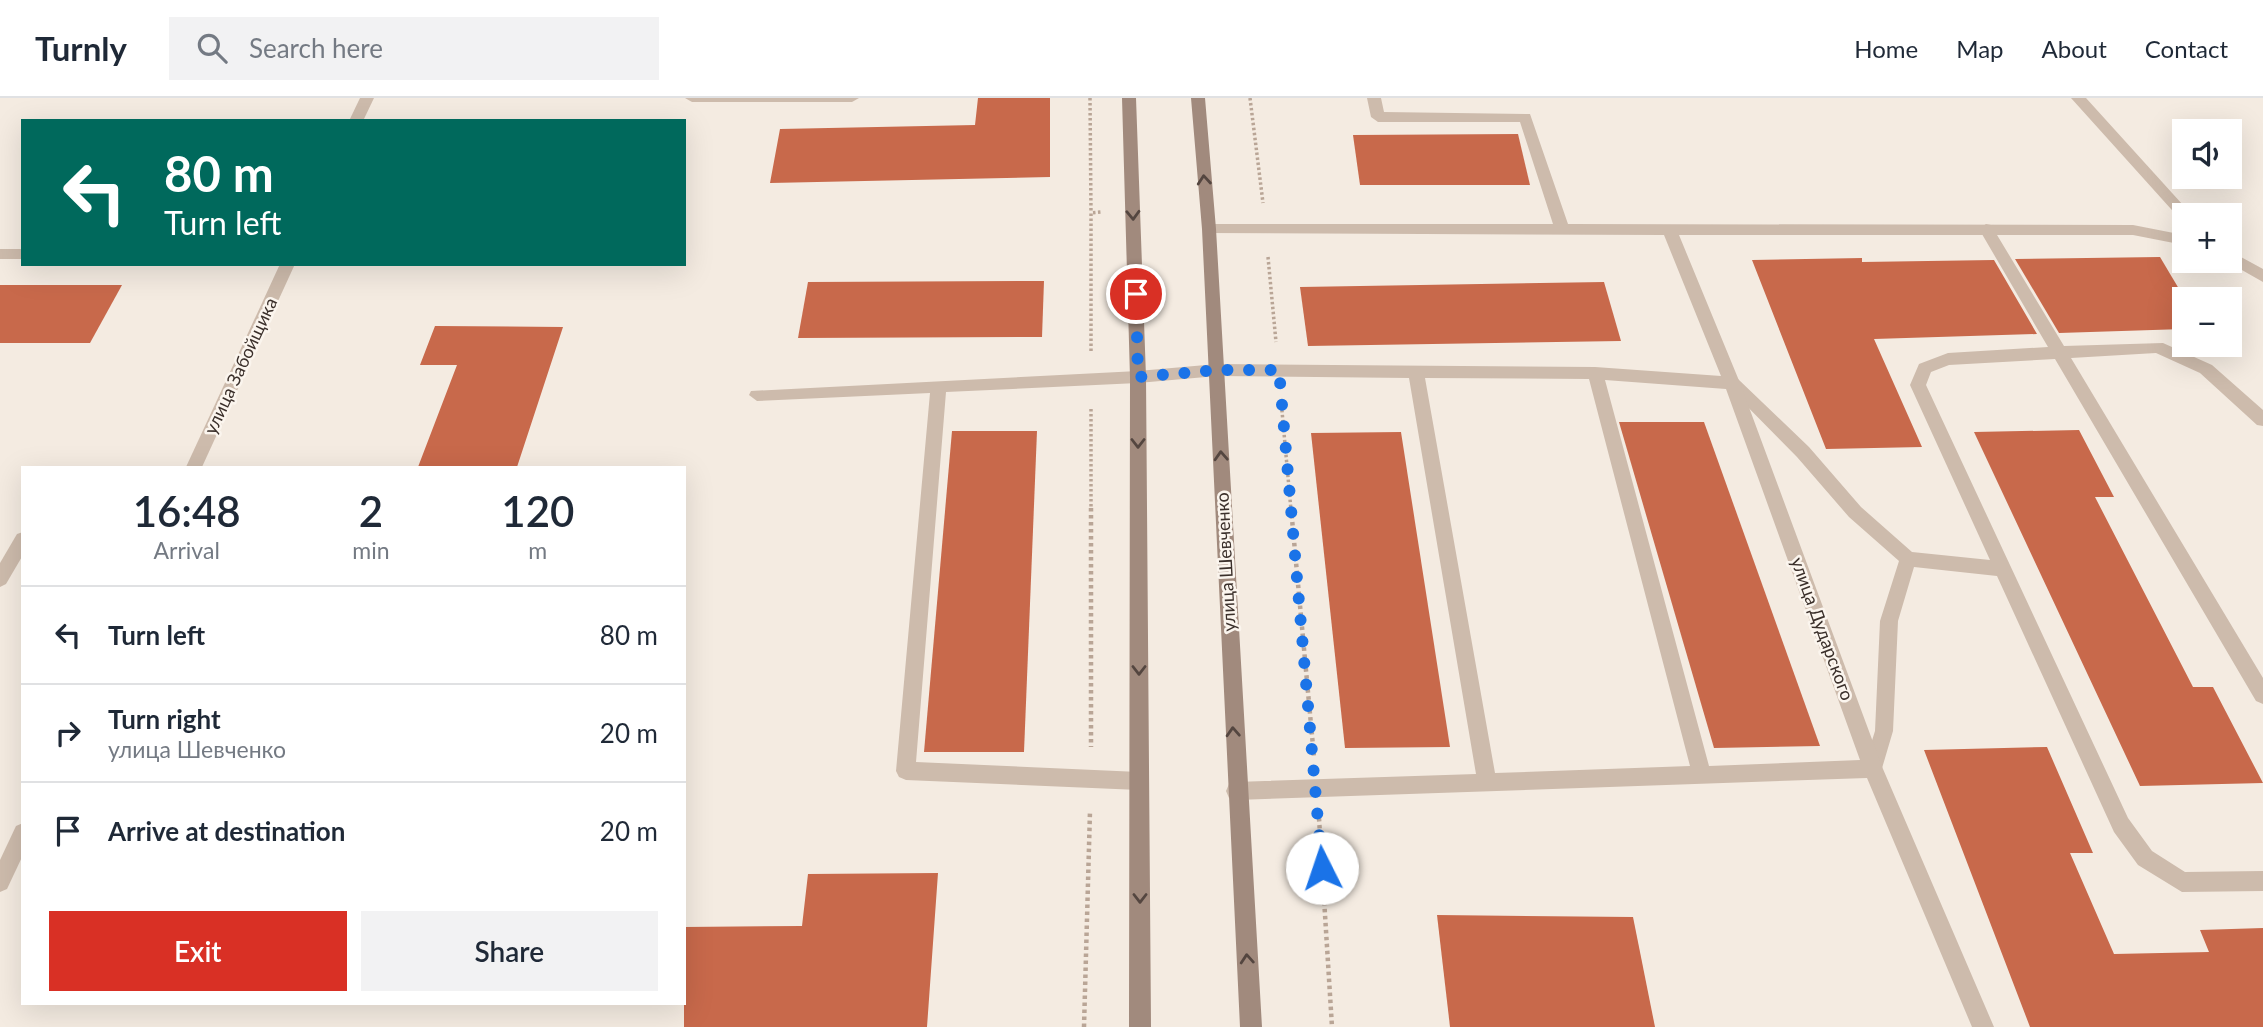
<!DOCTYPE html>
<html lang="en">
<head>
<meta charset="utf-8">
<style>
  body { margin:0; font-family:Lato,sans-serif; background:#f2f2f3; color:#1f2937; height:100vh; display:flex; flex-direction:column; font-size:26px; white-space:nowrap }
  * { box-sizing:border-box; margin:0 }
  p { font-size:23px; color:#747a83 }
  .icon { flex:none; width:38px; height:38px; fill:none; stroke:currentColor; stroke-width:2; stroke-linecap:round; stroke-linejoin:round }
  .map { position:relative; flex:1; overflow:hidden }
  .side { position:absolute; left:21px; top:368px; width:665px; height:539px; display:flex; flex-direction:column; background:#fff; border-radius:0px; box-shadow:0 7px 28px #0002 }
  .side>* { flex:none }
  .banner { position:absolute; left:21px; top:21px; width:665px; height:147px; border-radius:0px; box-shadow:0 7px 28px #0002; background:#00695c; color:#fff; overflow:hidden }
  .buttons { position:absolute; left:2172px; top:21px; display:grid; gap:14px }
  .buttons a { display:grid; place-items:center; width:70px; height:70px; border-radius:0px; background:#fff; box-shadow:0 7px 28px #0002; font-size:35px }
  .pin { position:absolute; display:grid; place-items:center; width:60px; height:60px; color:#fff; margin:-30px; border:4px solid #fff; border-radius:50%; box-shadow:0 2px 7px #0007 }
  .me { position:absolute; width:77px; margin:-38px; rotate:356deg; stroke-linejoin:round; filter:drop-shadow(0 0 5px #0008) }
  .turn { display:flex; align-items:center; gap:24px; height:147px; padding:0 28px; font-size:32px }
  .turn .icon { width:91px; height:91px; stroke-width:2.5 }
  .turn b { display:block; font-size:49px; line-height:60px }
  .eta { display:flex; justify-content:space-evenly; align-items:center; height:119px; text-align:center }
  .eta b { font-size:42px; font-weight:600; line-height:49px }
  .cta { display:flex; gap:14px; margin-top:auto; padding:14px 28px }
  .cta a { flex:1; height:80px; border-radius:0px; background:#d93025; color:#fff; font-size:28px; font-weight:600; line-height:80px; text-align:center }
  .cta a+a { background:#f2f2f3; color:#1f2937 }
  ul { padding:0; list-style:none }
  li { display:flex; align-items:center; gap:21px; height:98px; padding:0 28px; border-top:2px solid #e0e1e3 }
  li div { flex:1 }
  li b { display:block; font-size:26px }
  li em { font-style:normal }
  header { display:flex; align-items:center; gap:42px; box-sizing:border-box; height:98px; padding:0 35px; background:#fff; border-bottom:2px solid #e0e1e3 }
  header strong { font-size:33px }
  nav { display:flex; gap:38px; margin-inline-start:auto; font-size:24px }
  .search { width:490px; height:63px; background:#f2f2f3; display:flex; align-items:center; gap:18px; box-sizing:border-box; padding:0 24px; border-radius:0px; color:#747a83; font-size:26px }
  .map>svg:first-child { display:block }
  .building { fill:#c8694b }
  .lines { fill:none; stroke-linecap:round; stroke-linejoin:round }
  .path-far1 { stroke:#b9a596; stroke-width:3.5; stroke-dasharray:2.5 2.5; stroke-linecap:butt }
  .path { stroke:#b9a596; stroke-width:4.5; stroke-dasharray:3.5 3.5; stroke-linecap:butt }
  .lane { fill:#cdbbac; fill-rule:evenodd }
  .street { fill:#cdbbac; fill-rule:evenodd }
  .secondary { fill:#a18a7d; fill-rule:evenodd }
  .oneway { stroke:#544640 }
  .route { stroke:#1a73e8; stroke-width:12; stroke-dasharray:0 21.6 }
  .labels { text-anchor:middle; stroke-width:5; stroke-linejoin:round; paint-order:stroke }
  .street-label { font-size:18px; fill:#3b302b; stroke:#fbf5ee }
</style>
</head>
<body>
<header>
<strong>Turnly</strong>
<div class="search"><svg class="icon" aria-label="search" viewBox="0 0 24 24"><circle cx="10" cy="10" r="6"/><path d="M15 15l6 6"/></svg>Search here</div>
<nav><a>Home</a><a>Map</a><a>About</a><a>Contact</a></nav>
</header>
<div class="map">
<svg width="2263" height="929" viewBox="0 0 2263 929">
  <rect width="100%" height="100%" fill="#f4ebe1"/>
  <g class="building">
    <polygon points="978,0 1050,0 1050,79 770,85 780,31 975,27"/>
    <polygon points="1518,36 1530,87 1360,87 1353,37"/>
    <polygon points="2160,159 2185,201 2184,231 2059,235 2015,161"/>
    <polygon points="1862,160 1862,164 1994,162 2037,236 1874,241 1922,349 1826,351 1752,162"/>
    <polygon points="1044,183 1042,239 798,240 808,184"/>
    <polygon points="1604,184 1621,243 1308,248 1300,189"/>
    <polygon points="0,187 122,187 90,245 0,245"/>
    <polygon points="435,228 563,229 517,369 418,369 457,267 420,267"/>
    <polygon points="1619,324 1704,324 1820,648 1714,650"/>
    <polygon points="2079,332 2114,399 2095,399 2193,589 2213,589 2263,685 2140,688 1974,334"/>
    <polygon points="952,333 1037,333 1024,654 924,654"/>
    <polygon points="1401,334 1450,649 1345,650 1311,335"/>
    <polygon points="2047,649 2093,755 2070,755 2114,856 2209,854 2200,832 2263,830 2263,929 2030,929 1924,652"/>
    <polygon points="938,775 927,929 684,929 684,829 802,828 808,776"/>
    <polygon points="1437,817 1633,819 1655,929 1450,929"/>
  </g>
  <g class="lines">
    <g class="path-far1">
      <polyline points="1090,0 1091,115"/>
      <polyline points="1250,0 1263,105"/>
      <polyline points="1268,159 1276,244"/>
      <polyline points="1091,253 1091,115 1101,114"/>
      <polyline points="1281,302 1291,412"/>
      <polyline points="1091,311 1091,412"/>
    </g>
    <g class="path">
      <polyline points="1091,410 1091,649"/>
      <polyline points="1291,410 1314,659"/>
      <polyline points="1319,720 1332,929"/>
      <polyline points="1084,929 1090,713"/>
    </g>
    <g class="lane">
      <polygon points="1986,126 1991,127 2064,248 2163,245 2212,267 2263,312 2263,328 2257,327 2200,275 2156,255 2071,260 2263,580 2263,606 2256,603 2055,261 1949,267 1931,274 1926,287 2128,720 2152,753 2185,774 2263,773 2263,793 2182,794 2138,767 2114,734 1997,478 1914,469 1898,523 1893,633 1880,677 1873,680 1866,677 1863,671 1875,633 1880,523 1899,463 1849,419 1797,359 1724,285 1732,279 1738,281 1809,349 1861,409 1912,454 1990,462 1910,287 1919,266 1948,255 2048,249 1979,131"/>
      <rect x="0" y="151" width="23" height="10"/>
    </g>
    <g class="street">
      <polygon points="360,0 374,0 363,23 349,23"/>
      <polygon points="685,0 859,0 852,4 692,4"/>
      <path d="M 1367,0 L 1381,0 L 1384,14 L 1530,16 L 1568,126 L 2133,127 L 2184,137 L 2184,147 L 2133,137 L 1679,137 L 1740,285 L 1883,671 L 1994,929 L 1972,929 L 1867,680 L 1236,702 L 1229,700 L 1226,693 L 1229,686 L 1236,684 L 1476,676 L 1409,280 L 1217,278 L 1138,285 L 946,294 L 916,664 L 1139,674 L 1146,677 L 1149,683 L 1146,689 L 1139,692 L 906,682 L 899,679 L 896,673 L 930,295 L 757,303 L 749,297 L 751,293 L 1138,273 L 1217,266 L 1595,269 L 1721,278 L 1664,137 L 1204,135 L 1204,127 L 1209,126 L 1553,126 L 1520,24 L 1378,24 L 1371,19 ZM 1425,280 L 1589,281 L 1690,668 L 1495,675 ZM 1605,282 L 1726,291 L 1860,662 L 1709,668 Z"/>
      <polygon points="2071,0 2086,0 2192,117 2184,117 2184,122 2180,121"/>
      <polygon points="2230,153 2263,171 2263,184 2226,163 2230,163"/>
      <polygon points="280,166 295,166 202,369 186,369"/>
      <polygon points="23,434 23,457 6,486 0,489 0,465 17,436"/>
      <polygon points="23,725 23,757 7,791 0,794 0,762 16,728"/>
    </g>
    <g class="secondary">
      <polygon points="1122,0 1136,0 1146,279 1151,929 1129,929 1130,279"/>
      <polygon points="1191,0 1205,0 1216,131 1262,929 1240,929 1202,131"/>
    </g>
  </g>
  <defs><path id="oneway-chevron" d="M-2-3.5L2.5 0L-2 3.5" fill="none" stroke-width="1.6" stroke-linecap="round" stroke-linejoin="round" transform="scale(1.75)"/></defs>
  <g class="oneway">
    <use href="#oneway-chevron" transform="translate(1204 82) rotate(-95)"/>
    <use href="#oneway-chevron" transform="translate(1133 117) rotate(88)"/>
    <use href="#oneway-chevron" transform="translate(1138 345) rotate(90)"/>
    <use href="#oneway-chevron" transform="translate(1221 358) rotate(-93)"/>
    <use href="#oneway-chevron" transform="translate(1139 572) rotate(90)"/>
    <use href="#oneway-chevron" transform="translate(1233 634) rotate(-93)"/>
    <use href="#oneway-chevron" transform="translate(1140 800) rotate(90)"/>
    <use href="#oneway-chevron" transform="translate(1247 861) rotate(-94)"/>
  </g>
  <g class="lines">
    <polyline class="route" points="1136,196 1138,279 1217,272 1279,272 1322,770"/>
  </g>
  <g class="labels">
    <g class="street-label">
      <text transform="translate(241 268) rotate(-65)" y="6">улица Забойщика</text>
      <text transform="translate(1226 464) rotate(-93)" y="6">улица Шевченко</text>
      <text transform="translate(1822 531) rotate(70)" y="6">улица Дударского</text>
    </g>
  </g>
</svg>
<div class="buttons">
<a><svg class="icon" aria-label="sound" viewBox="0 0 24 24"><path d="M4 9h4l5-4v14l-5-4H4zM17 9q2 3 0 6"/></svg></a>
<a>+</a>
<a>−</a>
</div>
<div class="pin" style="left:1136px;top:196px;background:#d93025"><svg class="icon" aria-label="arrive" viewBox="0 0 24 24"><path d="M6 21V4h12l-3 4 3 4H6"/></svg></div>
<svg class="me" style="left:1322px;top:770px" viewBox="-20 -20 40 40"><circle r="19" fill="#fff"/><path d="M0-13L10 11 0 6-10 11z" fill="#1a73e8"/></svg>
<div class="banner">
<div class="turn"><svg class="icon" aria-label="left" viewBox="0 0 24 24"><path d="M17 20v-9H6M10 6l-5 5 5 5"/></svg><div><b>80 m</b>Turn left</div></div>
</div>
<section class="side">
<div class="eta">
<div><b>16:48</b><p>Arrival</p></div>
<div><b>2</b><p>min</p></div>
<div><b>120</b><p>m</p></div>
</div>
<ul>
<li><svg class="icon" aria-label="left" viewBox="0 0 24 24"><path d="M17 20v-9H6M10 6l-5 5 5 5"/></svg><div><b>Turn left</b></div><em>80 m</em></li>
<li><svg class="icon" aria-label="right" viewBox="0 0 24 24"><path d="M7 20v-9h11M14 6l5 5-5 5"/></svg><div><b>Turn right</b><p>улица Шевченко</p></div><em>20 m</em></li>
<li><svg class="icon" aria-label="arrive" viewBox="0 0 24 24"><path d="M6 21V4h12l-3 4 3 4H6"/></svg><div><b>Arrive at destination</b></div><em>20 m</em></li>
</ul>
<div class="cta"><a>Exit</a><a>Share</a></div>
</section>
</div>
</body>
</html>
